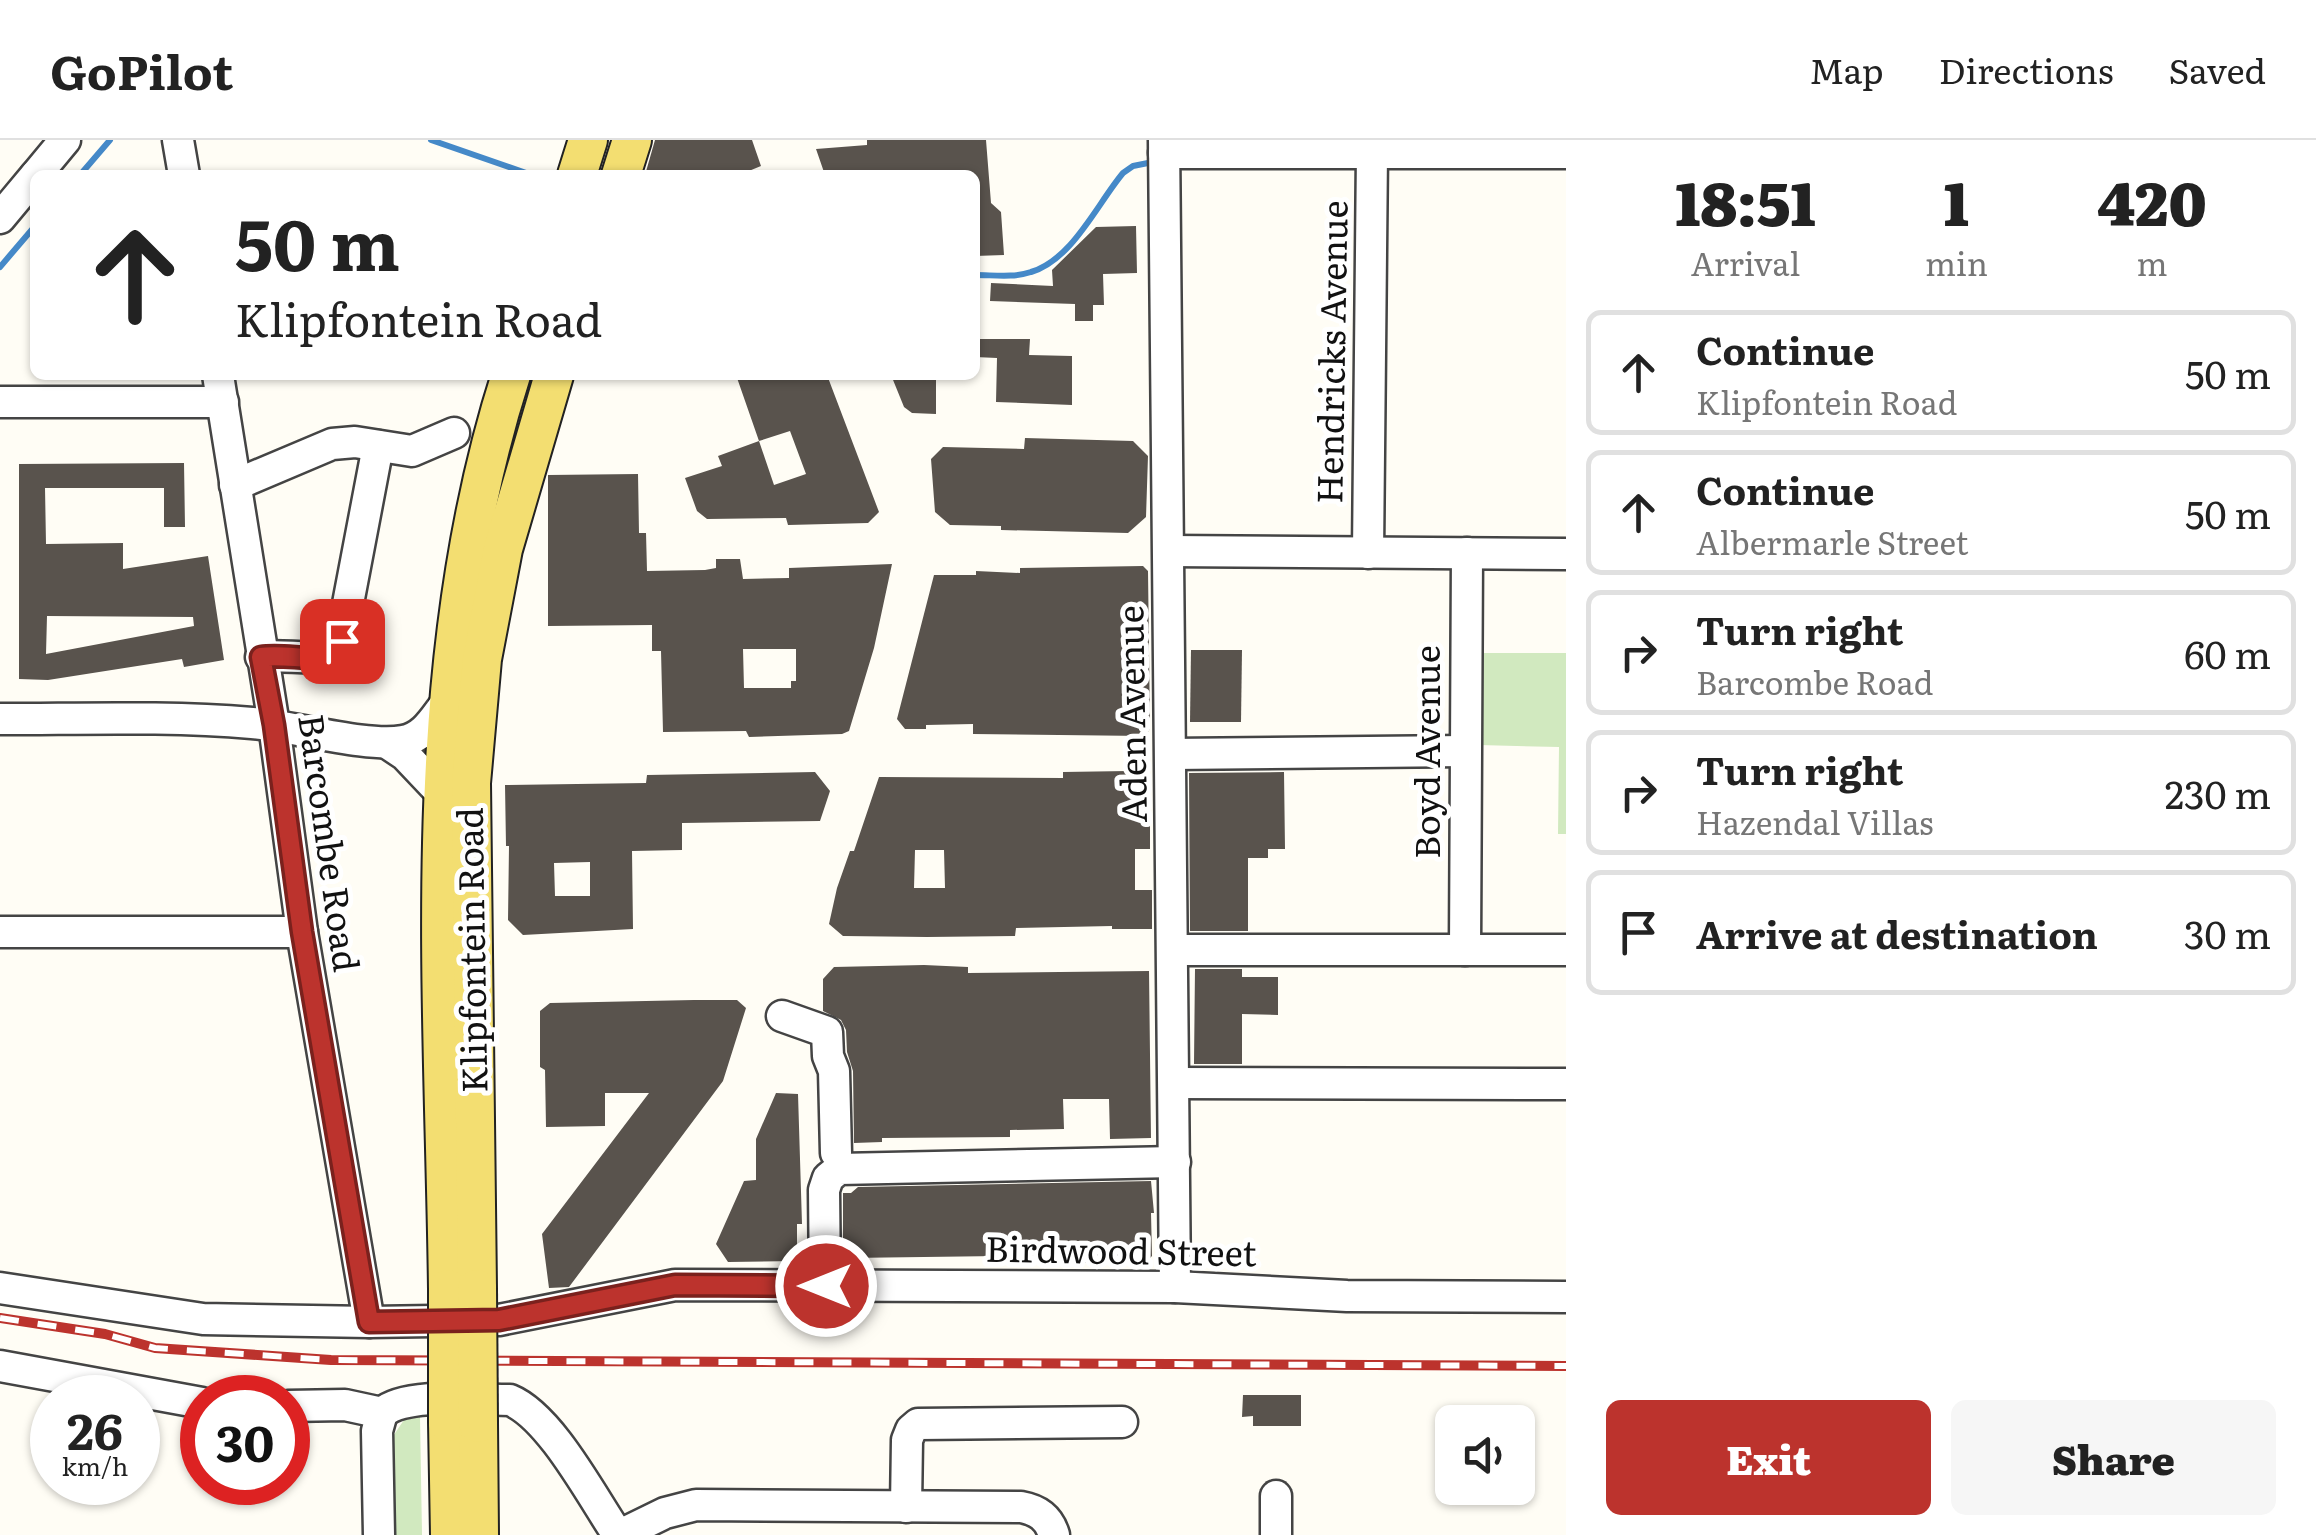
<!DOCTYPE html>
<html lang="en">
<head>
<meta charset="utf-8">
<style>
  body { margin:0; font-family:Literata,serif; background:#f6f6f6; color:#222; height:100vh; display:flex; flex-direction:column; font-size:38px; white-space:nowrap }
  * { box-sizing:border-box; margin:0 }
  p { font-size:32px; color:#767676 }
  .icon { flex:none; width:55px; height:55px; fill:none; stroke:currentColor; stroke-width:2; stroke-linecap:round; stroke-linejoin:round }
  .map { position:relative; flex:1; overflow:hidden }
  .side { display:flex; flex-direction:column; background:#fff; width:750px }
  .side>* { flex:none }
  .hud { position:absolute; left:30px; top:30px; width:950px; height:210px; border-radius:15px; box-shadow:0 2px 8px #0004; background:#fff; color:#222; overflow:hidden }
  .fabs { position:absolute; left:1435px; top:1265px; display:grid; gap:20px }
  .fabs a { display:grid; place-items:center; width:100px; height:100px; border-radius:15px; background:#fff; box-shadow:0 2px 8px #0004; font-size:50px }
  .speed { position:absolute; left:30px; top:1235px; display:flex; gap:20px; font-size:50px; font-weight:700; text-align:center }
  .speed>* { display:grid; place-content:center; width:130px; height:130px; border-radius:50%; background:#fff; box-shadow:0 2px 8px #0004; line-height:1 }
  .speed small { font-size:25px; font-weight:400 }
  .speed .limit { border:15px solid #d22; background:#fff; color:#111 }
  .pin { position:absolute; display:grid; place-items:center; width:85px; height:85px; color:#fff; margin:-42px; border-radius:20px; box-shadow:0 5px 15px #0006 }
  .me { position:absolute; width:110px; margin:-55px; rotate:270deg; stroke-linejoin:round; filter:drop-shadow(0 0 8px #0008) }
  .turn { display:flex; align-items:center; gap:35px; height:210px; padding:0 40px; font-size:45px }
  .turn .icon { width:130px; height:130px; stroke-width:2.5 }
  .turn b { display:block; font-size:70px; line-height:85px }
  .eta { display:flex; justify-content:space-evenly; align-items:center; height:170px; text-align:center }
  .eta b { font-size:60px; font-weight:800; line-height:70px }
  .primary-button { display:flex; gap:20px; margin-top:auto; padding:20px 40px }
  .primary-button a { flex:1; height:115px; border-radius:15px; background:#bc332d; color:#fff; font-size:40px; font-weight:800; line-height:115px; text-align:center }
  .primary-button a+a { background:#f6f6f6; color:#222 }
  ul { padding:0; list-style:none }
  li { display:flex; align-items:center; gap:30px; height:125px; margin:0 20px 15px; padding:0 20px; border:5px solid #e0e0e0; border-radius:15px }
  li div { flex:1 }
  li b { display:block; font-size:38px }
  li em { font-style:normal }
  header { display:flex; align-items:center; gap:60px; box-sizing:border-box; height:140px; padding:0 50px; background:#fff; border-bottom:2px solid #e0e0e0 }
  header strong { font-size:48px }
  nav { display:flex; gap:55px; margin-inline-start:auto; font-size:35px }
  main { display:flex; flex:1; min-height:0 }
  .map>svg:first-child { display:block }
  .green { fill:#d1e9bf }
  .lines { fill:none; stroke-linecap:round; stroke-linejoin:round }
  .stream { stroke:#4589c8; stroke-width:6 }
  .building { fill:#59534d; fill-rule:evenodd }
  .minor-casing { stroke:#444; stroke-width:35 }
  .major-casing { stroke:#222; stroke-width:42 }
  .minor { stroke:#fff; stroke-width:30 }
  .major { stroke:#f3de71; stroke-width:38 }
  .rail-casing { stroke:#bc332d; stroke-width:10 }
  .rail { stroke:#fff; stroke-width:6; stroke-dasharray:19; stroke-linecap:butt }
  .major-bridge-casing { stroke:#222; stroke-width:42; stroke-linecap:butt }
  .major-bridge { stroke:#f3de71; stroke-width:38 }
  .route-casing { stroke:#7a211d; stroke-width:25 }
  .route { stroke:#bc332d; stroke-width:18 }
  .labels { text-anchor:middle; stroke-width:10; stroke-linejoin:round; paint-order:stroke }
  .street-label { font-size:35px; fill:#111; stroke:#fff }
</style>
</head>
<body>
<header>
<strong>GoPilot</strong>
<nav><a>Map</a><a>Directions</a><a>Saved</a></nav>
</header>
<main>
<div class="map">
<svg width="1566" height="1395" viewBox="0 0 1566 1395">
  <rect width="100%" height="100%" fill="#fffdf5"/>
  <g class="green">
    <polygon points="1481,513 1566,513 1566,694 1558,694 1559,607 1479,605"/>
    <polygon points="420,1277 422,1395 391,1395 391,1299 404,1280"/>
  </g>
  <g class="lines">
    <g class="stream">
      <polyline points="431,0 532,35"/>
      <polyline points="80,35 110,0"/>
      <polyline points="0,127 35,86"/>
      <path d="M 975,135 C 994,135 1013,138 1031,132 C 1072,120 1097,64 1123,33 L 1133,26 L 1148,23"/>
    </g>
  </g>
  <g class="building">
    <polygon points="655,0 752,0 761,26 739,35 645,35"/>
    <polygon points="867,0 986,0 991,63 1001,72 1004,115 975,116 975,35 825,35 816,9 867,5"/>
    <polygon points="1136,86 1137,133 1103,134 1104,165 1093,165 1093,181 1075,181 1075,164 990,161 991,143 1053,146 1052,130 1096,87"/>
    <polygon points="975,199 1030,199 1029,215 1072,216 1072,265 996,262 997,218 975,217"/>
    <path d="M 736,235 L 827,235 L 879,372 L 868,383 L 788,385 L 786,378 L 707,379 L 697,371 L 685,338 L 722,326 L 718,316 L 759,301 ZM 790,291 L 806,334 L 774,345 L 759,301 Z"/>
    <polygon points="891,235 936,235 936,274 912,273 904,267"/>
    <polygon points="1025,298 1133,301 1148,316 1146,377 1128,393 1001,390 1001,386 950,385 935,372 931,319 943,307 1024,309"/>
    <path d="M 184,323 L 185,387 L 164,387 L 164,348 L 45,348 L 46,404 L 123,403 L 123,429 L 208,416 L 224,520 L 184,527 L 182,519 L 48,540 L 19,539 L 19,324 ZM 47,476 L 193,477 L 194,486 L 46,514 Z"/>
    <path d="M 638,334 L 639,393 L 646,393 L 647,431 L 705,430 L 716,428 L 716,419 L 740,419 L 743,439 L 789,438 L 789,428 L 892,424 L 874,508 L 849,591 L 842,594 L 749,597 L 746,591 L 663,592 L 661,511 L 652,511 L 652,485 L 548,486 L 548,335 ZM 743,509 L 796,509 L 796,541 L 791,541 L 791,548 L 744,548 Z"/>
    <polygon points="1143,426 1148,431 1150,589 1145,596 973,594 973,584 926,585 926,589 905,589 897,579 934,435 976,435 976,431 1020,433 1020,428"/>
    <polygon points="1191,510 1242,510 1241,582 1190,582"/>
    <path d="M 1128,631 L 1128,638 L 1141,637 L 1141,648 L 1150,648 L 1150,709 L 1135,709 L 1135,750 L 1152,750 L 1152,789 L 1112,789 L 1112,786 L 1016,788 L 1015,796 L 927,797 L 843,796 L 829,784 L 837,748 L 850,711 L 854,711 L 879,637 L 1063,638 L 1063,632 ZM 915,710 L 944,710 L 945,748 L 914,748 Z"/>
    <path d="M 815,632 L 830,651 L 820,681 L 682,683 L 682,710 L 632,711 L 633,789 L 523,795 L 508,780 L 509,706 L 506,706 L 505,645 L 646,643 L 647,635 ZM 590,722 L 590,756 L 555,756 L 554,723 Z"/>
    <polygon points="1284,632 1285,709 1268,709 1268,718 1248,718 1248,791 1190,791 1189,633"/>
    <polygon points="924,825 968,827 968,833 1149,831 1151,998 1110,999 1109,959 1063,959 1064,989 1010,990 1010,997 882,998 882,1002 854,1003 853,931 847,912 846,890 841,880 823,871 823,839 834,827"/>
    <polygon points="1195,829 1242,829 1242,837 1278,837 1278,875 1242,874 1242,924 1194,924"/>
    <polygon points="694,860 737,860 746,868 723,941 569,1147 549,1148 542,1094 649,953 605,953 605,986 546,987 545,930 540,927 540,871 550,863"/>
    <polygon points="776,953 798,954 802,1084 797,1084 797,1121 728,1122 716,1104 744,1041 756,1040 756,999"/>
    <polygon points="1151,1041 1154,1073 1151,1073 1152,1116 1145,1123 1068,1123 1068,1115 848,1118 843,1113 843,1053 851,1053 858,1047"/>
    <polygon points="1243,1255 1301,1255 1301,1286 1253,1286 1253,1276 1242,1277"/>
  </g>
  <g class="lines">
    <defs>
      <g id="minor">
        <polyline points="178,0 184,35"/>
        <polyline points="1164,0 1175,1147"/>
        <polyline points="1164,13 1566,13"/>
        <polyline points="36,35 65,0"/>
        <polyline points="0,78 35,36"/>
        <polyline points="218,235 274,585 302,792 369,1182"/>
        <polyline points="0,262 223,262"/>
        <polyline points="235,345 332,304 355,302 412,311 454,293"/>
        <polyline points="1169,411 1566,414"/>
        <polyline points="1368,413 1372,12"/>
        <path d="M 261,517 C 284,513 324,524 339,511 L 378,306"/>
        <path d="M 0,579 C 84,579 168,576 252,583 C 292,586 368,608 403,601 C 425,597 434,578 447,562"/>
        <polyline points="387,603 405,615 441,653"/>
        <polyline points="1171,614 1465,611"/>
        <polyline points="0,792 302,792"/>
        <polyline points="1174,810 1566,810"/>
        <polyline points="1465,810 1467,413"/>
        <polyline points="782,876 827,892 828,916 834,931 836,1013"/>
        <polyline points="1174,943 1566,944"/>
        <polyline points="825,1145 824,1050 828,1038 839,1029 1175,1022"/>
        <polyline points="0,1148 203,1179 369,1182 499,1180 675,1145 1175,1147 1347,1156 1566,1157"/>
        <polyline points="0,1226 202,1263"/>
        <polyline points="288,1266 345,1265 382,1273"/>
        <path d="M 382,1273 C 405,1252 478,1260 510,1260 C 551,1277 592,1357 618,1395"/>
        <polyline points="1276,1356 1276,1395"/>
        <polyline points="906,1367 907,1300 911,1290 918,1284 1122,1282"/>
        <polyline points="379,1395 377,1291 382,1273"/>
        <path d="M 620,1395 L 665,1373 L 696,1365 L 1021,1367 C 1038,1370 1049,1378 1054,1395"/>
      </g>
      <g id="major">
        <polyline points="577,35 588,0"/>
        <polyline points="621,35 632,0"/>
        <path d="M 448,1149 C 444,843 416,530 511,235"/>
        <polyline points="477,1149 471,643 482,519 503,409 554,235"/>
        <polyline points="448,1282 450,1395"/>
        <polyline points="478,1283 479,1395"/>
      </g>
    </defs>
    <use href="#minor" class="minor-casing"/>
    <use href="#major" class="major-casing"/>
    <use href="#minor" class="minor"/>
    <use href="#major" class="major"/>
    <defs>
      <polyline id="rail" points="0,1178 105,1194 155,1208 331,1220 1566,1226"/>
    </defs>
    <use href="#rail" class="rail-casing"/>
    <use href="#rail" class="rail"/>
    <defs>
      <g id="major-bridge">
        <polyline points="448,1149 448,1282"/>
        <polyline points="477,1149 478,1283"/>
      </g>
    </defs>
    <use href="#major-bridge" class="major-bridge-casing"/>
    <use href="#major-bridge" class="major-bridge"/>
  </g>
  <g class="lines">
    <defs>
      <path id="route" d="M 342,501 L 336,515 C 316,523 285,513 261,517 L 274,585 L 302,792 L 369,1182 L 499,1180 L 675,1145 L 826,1146"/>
    </defs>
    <use href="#route" class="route-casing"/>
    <use href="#route" class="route"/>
  </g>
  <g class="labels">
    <g class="street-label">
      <text transform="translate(1333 212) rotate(-89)" y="12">Hendricks Avenue</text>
      <text transform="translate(1133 574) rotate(-91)" y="12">Aden Avenue</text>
      <text transform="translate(1428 612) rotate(-90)" y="12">Boyd Avenue</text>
      <text transform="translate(328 703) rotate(82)" y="12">Barcombe Road</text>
      <text transform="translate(473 810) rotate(-91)" y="12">Klipfontein Road</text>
      <text transform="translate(1121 1112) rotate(1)" y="12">Birdwood Street</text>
    </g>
  </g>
</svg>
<div class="fabs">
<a><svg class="icon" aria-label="sound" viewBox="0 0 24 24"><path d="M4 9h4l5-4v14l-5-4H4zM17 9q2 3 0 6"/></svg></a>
</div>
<div class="speed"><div>26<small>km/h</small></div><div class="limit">30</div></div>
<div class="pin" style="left:342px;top:501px;background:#d93025"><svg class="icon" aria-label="arrive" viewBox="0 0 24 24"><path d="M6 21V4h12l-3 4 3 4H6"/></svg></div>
<svg class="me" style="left:826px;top:1146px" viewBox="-20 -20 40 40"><circle r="17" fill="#bc332d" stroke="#fff" stroke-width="3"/><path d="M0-11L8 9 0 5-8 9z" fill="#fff"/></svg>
<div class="hud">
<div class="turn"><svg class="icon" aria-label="ahead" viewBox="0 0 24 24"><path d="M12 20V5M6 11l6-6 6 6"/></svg><div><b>50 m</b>Klipfontein Road</div></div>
</div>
</div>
<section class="side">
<div class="eta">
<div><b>18:51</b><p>Arrival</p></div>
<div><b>1</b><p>min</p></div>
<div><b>420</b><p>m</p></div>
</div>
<ul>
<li><svg class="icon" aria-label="ahead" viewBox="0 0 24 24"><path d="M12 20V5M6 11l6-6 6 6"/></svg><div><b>Continue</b><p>Klipfontein Road</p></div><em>50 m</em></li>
<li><svg class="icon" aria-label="ahead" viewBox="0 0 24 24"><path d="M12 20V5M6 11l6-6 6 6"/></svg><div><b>Continue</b><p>Albermarle Street</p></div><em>50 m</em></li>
<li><svg class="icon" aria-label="right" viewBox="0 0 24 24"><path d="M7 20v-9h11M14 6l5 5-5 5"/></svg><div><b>Turn right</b><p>Barcombe Road</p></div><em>60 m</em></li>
<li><svg class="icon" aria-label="right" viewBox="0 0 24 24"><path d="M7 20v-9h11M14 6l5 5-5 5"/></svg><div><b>Turn right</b><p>Hazendal Villas</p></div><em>230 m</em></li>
<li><svg class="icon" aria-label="arrive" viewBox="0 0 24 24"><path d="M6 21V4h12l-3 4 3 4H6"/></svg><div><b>Arrive at destination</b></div><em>30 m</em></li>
</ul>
<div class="primary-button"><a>Exit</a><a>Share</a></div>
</section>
</main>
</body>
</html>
